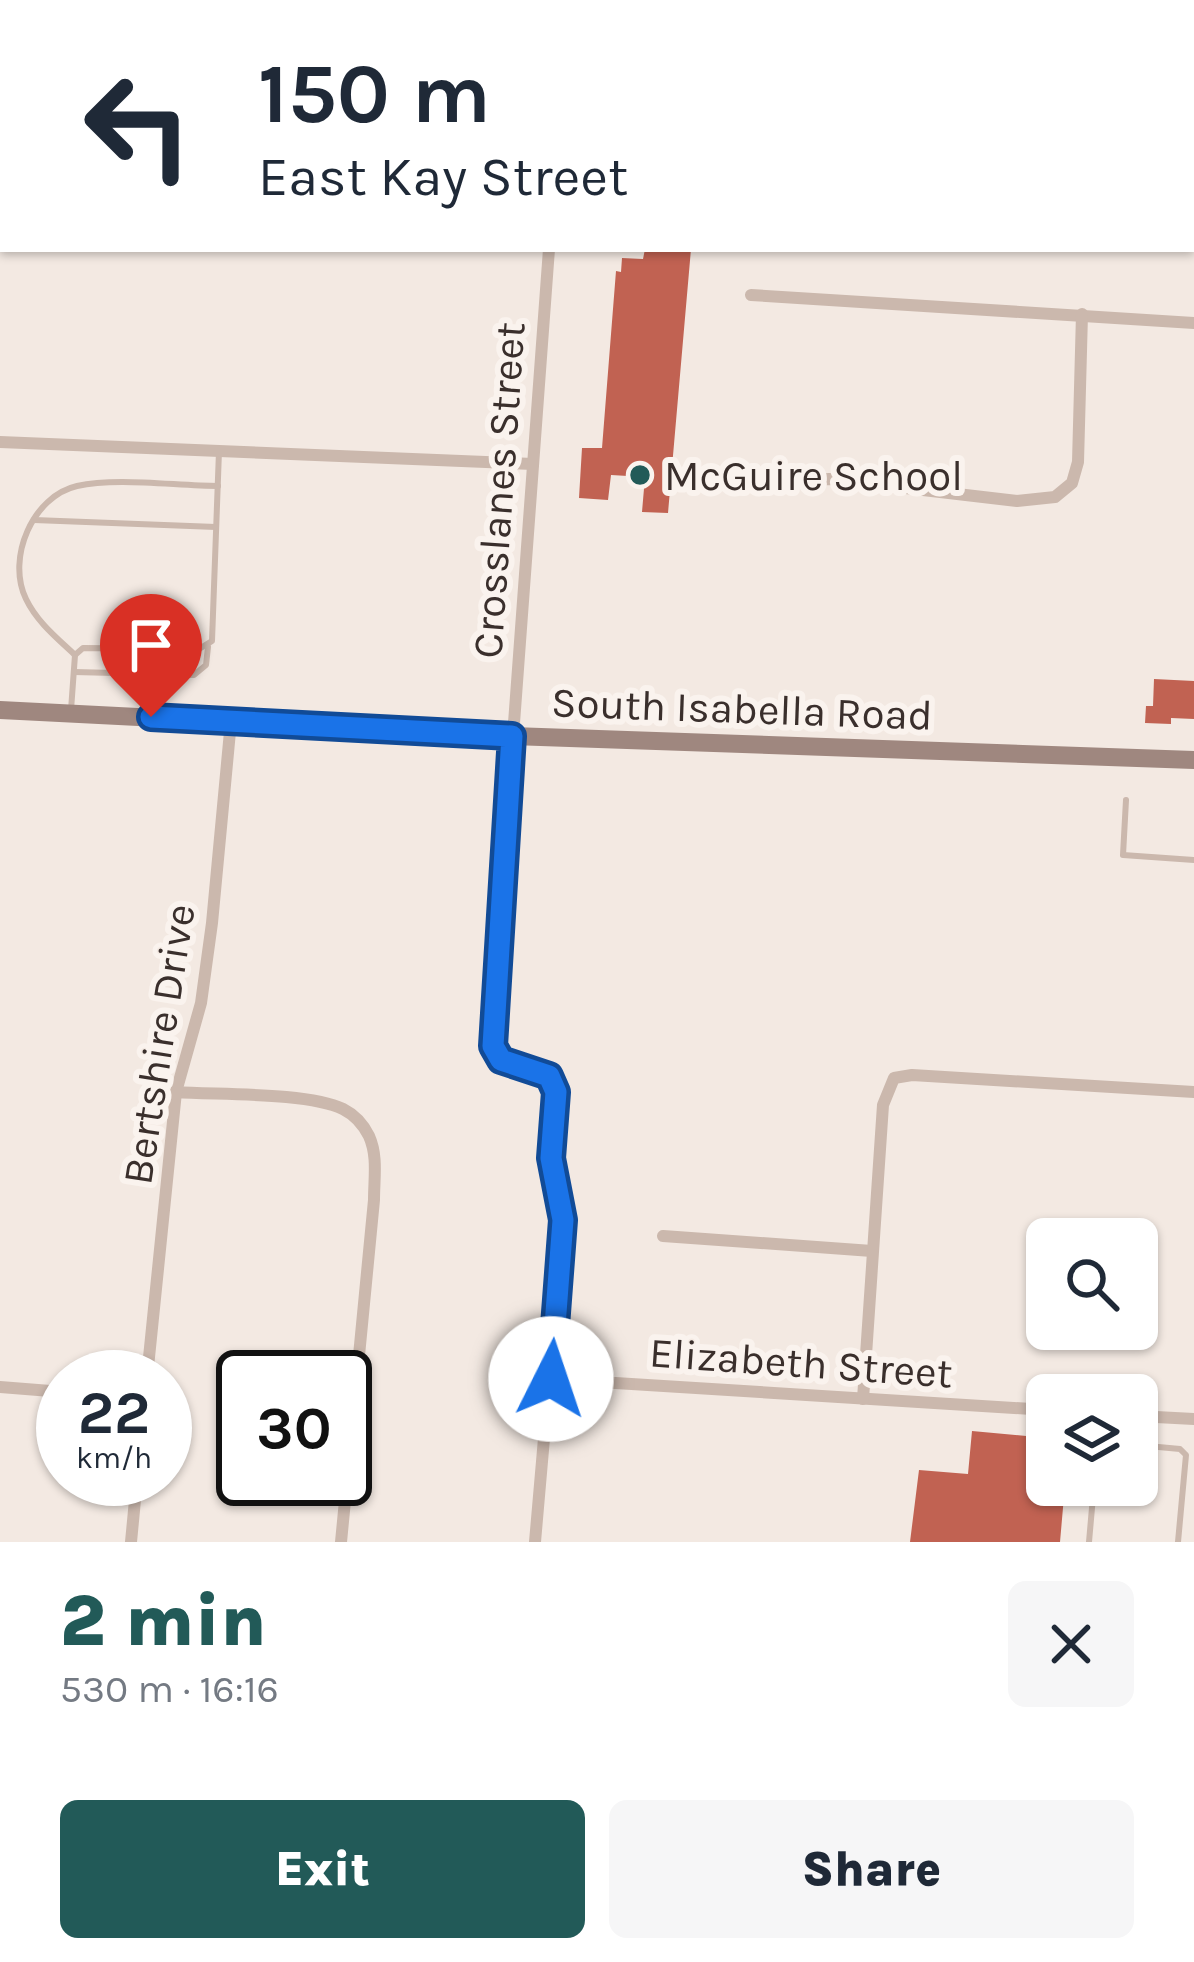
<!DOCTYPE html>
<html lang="en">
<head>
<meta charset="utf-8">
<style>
  body { margin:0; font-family:Karla,sans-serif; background:#f6f6f7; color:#1f2937; height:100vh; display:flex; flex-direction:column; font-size:45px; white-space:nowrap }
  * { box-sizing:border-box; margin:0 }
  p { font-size:39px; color:#747a83 }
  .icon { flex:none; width:66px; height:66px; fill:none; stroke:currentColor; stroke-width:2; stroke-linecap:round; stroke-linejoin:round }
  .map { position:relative; height:1542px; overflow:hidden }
  .panel { display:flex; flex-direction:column; background:#fff; flex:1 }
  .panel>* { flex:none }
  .hud { position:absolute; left:0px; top:0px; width:1194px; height:252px; box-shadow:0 3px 9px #0004; background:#fff; color:#1f2937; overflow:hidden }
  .controls { position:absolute; left:1026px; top:1218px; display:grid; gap:24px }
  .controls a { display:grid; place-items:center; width:132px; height:132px; border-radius:18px; background:#fff; box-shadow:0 3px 9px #0004; font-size:60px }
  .speed { position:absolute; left:36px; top:1350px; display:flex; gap:24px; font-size:60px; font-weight:700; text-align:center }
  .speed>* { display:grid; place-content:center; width:156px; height:156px; border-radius:50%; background:#fff; box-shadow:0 3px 9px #0004; line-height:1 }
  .speed small { font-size:30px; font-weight:400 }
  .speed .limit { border:6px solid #111; border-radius:18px; background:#fff; color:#111 }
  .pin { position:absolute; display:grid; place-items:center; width:102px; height:102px; color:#fff; margin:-123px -51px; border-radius:50% 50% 50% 0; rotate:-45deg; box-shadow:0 0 12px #0007 }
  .pin .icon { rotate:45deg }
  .me { position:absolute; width:132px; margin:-66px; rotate:4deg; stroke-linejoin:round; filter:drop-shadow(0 0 9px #0008) }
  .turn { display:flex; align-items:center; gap:42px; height:252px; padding:0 60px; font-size:54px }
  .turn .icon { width:156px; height:156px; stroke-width:2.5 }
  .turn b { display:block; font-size:84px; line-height:102px }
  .round { display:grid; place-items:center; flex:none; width:126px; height:126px; border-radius:18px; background:#f6f6f7 }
  .summary { display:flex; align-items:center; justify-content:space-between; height:204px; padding:0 60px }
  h1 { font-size:72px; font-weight:800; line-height:90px; color:#225a58 }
  .primary-button { display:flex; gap:24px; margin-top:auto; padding:24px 60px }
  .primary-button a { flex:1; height:138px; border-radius:18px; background:#225a58; color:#fff; font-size:48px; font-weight:800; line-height:138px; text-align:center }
  .primary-button a+a { background:#f6f6f7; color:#1f2937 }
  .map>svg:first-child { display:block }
  .building { fill:#c16252 }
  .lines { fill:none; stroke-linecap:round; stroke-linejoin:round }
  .lane { stroke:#cbb8ad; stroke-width:6 }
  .street { stroke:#cbb8ad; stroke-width:12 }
  .secondary { stroke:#9f877f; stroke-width:18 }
  .route-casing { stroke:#114b97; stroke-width:30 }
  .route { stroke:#1a73e8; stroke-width:21 }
  .poi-dot { fill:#225a58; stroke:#faf3ee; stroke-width:4.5 }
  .labels { text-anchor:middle; stroke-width:12; stroke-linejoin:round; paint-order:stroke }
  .poi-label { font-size:42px; fill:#3a2f2c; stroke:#faf3ee; text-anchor:start }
  .street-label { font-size:42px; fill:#3a2f2c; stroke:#faf3ee }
</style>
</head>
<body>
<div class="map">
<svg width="1194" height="1542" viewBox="0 0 1194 1542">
  <rect width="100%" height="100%" fill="#f3e9e2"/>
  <g class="building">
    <polygon points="645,249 691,249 668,513 642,512 645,477 611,475 608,500 579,498 582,448 602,448 616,271 621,272 622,258 643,259"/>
    <polygon points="1154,679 1194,681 1194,719 1171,718 1171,724 1145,723 1146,706 1153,706"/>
    <polygon points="972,1431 1047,1438 1047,1485 1065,1485 1060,1542 910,1542 919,1470 968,1474"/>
  </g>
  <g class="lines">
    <g class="lane">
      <polyline points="34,520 216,527"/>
      <path d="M 75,655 C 57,638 37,622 26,599 C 6,558 33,496 77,486 C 117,477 176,486 218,486"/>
      <polyline points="74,672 194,675 206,665 208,647"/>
      <polyline points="71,710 75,655 83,648 199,649 212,641 219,451"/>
      <polyline points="1126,800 1123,855 1194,860"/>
      <polyline points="1137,1445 1180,1449 1186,1455 1178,1542"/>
      <polyline points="1089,1542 1094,1485"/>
    </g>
    <g class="street">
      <polyline points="40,3 41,0"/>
      <polyline points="568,3 568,0"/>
      <polyline points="0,130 3,131"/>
      <polyline points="1191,169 1194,169"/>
      <polyline points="751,295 1194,323"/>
      <polyline points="0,442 533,464"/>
      <polyline points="744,486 829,479 1017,501 1055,497 1072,483 1078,462 1082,314"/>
      <path d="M 176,1092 C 219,1095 308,1092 343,1109 C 355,1115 363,1124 369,1136 C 378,1156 374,1178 374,1200 L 341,1542"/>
      <polyline points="663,1236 872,1251"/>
      <polyline points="147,1377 176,1092 201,1003 212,923 231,721"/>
      <polyline points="551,1379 1047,1410"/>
      <polyline points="0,1387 63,1392"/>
      <polyline points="863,1399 883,1105 894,1078 912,1075 1194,1092"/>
      <polyline points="1137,1416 1194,1419"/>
      <polyline points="131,1542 137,1479"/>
      <polyline points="535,1542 563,1220 551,1158 556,1092 549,1076 501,1060 493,1046 492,1021 549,249"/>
    </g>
    <polyline class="secondary" points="0,710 512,736 1194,760"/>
  </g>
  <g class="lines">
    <defs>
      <polyline id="route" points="151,717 512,736 493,1046 501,1060 549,1076 556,1092 551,1158 563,1220 551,1379"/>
    </defs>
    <use href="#route" class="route-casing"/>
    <use href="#route" class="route"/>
  </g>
  <circle class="poi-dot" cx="640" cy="475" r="12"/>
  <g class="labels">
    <g class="poi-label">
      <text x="664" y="490">McGuire School</text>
    </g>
    <g class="street-label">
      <text transform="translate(498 490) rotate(-86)" y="15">Crosslanes Street</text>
      <text transform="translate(742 708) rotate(2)" y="15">South Isabella Road</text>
      <text transform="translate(158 1044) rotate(-81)" y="15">Bertshire Drive</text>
      <text transform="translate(801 1362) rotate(4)" y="15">Elizabeth Street</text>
    </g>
  </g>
</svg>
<div class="controls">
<a><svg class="icon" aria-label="search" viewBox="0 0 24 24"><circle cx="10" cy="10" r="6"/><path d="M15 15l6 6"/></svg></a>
<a><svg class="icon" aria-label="layers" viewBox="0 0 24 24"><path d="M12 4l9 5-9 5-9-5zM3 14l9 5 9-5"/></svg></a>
</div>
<div class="speed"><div>22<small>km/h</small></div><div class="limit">30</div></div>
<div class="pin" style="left:151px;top:717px;background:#d93025"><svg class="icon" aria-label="arrive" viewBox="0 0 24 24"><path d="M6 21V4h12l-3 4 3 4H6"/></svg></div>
<svg class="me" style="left:551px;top:1379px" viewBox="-20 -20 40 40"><circle r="19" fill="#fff"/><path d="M0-13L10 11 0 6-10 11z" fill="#1a73e8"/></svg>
<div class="hud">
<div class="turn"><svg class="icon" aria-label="left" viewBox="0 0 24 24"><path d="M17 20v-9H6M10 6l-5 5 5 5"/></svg><div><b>150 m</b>East Kay Street</div></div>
</div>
</div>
<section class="panel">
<div class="summary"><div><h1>2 min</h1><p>530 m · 16:16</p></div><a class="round"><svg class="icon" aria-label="close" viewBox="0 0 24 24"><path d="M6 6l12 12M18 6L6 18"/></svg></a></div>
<div class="primary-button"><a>Exit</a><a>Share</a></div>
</section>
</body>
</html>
